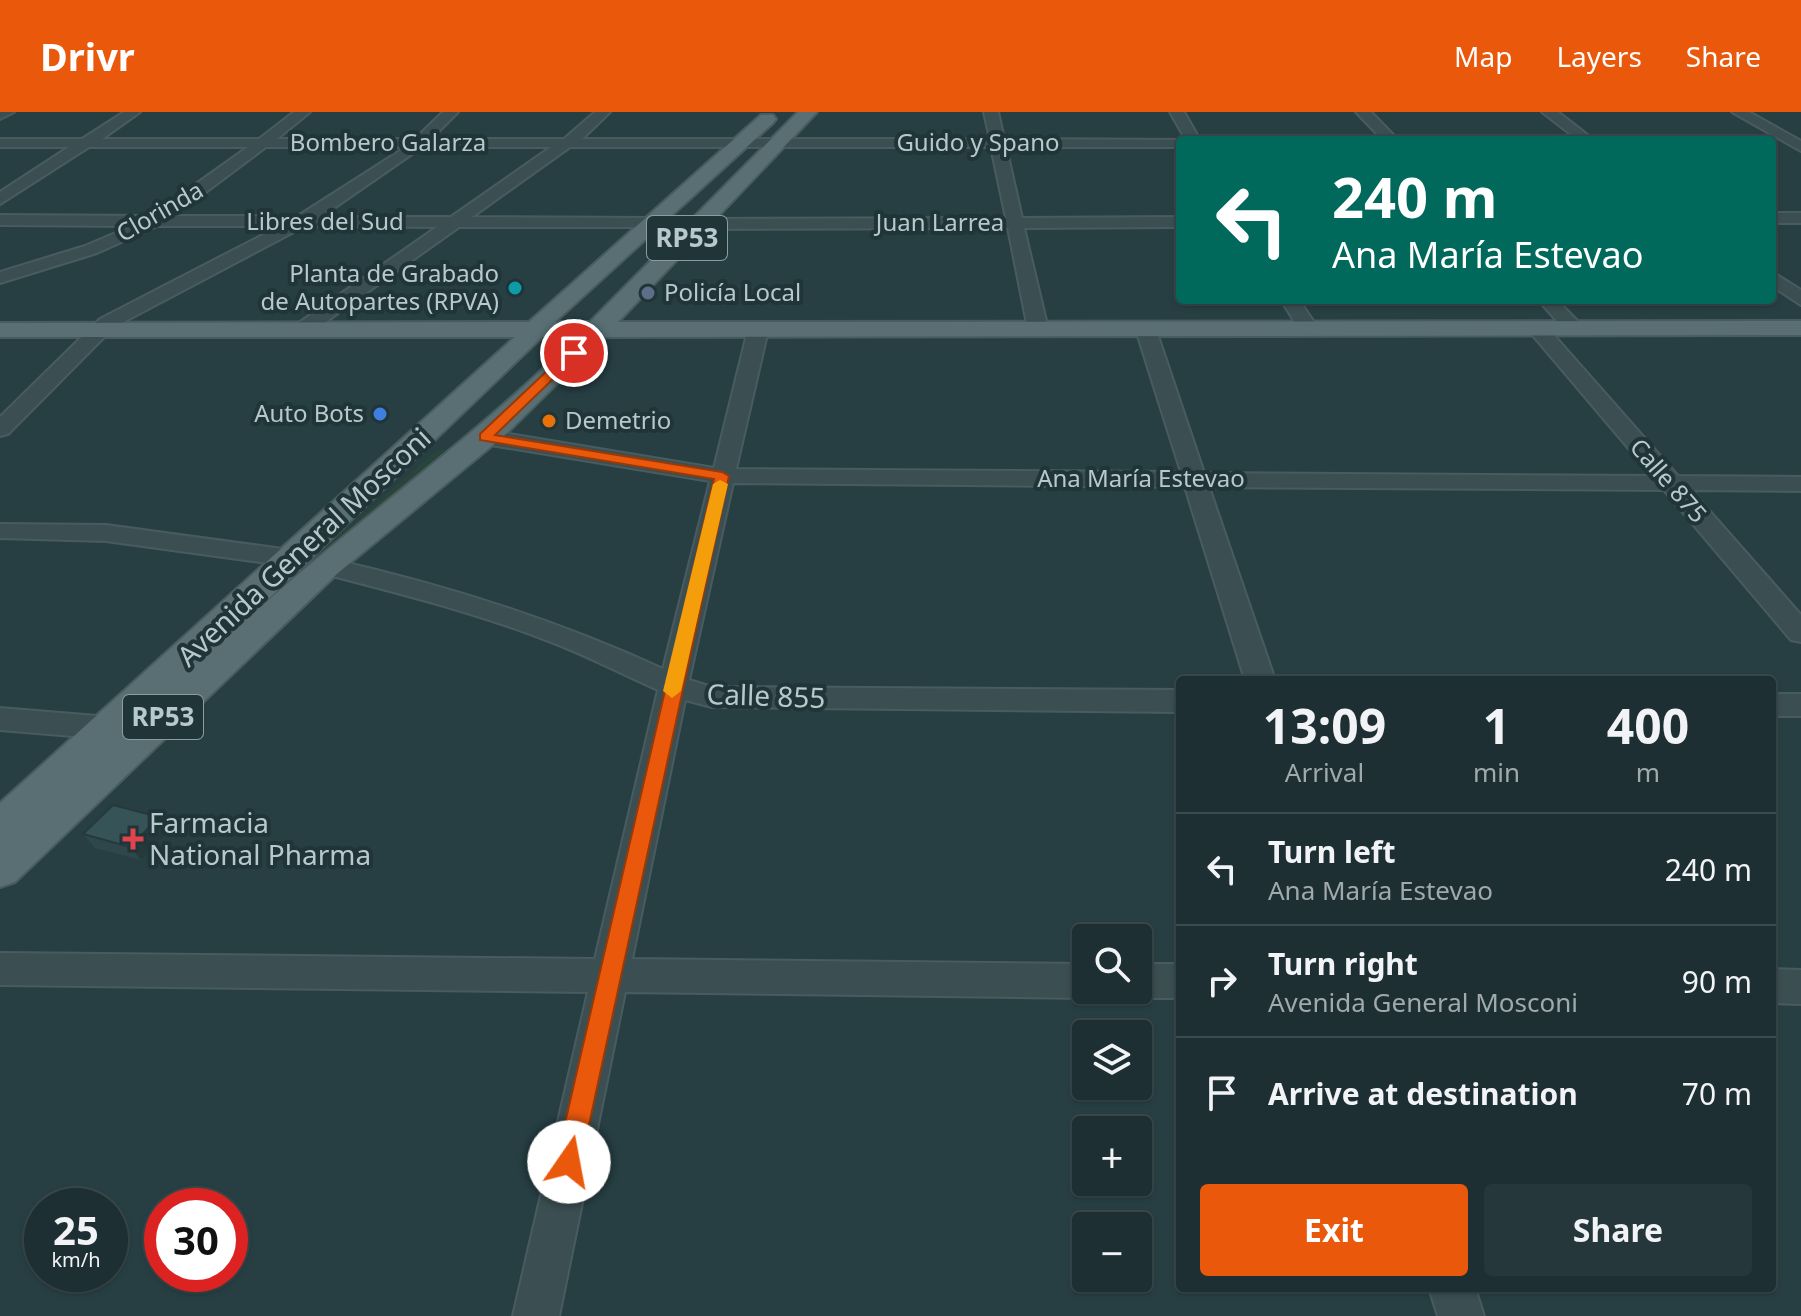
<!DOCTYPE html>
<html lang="en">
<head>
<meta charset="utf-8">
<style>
  body { margin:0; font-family:"Noto Sans",sans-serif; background:#25373a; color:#f1f3f6; height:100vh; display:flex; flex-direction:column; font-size:30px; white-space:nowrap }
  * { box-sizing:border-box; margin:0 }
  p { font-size:26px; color:#a0a9ac }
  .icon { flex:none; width:44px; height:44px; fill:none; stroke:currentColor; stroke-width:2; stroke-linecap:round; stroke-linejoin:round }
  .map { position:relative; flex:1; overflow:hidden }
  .panel { position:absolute; left:1176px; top:564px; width:600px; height:616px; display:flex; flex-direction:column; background:#1d2f32; border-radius:8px; box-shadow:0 2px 6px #0004,0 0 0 2px #3b4a4d }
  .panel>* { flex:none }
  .top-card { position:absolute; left:1176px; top:24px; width:600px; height:168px; border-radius:8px; box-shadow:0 2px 6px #0004,0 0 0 2px #3b4a4d; background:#00695c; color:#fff; overflow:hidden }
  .buttons { position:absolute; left:1072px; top:812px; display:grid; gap:16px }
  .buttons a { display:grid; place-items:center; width:80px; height:80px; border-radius:8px; background:#1d2f32; box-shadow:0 2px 6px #0004,0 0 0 2px #3b4a4d; font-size:40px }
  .speed { position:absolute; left:24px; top:1076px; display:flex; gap:16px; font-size:40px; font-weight:700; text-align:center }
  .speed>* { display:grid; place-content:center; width:104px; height:104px; border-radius:50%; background:#1d2f32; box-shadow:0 2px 6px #0004,0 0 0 2px #3b4a4d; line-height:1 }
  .speed small { font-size:20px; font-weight:400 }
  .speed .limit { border:12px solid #d22; background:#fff; color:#111 }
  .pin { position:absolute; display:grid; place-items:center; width:68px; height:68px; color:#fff; margin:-34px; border:4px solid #fff; border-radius:50%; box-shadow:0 2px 8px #0007 }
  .me { position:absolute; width:88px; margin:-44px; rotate:12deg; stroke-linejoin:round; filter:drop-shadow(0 0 6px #0008) }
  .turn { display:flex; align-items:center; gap:28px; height:168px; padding:0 24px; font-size:36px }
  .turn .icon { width:104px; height:104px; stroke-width:2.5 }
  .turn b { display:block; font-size:56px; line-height:68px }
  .eta { display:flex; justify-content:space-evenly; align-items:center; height:136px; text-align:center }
  .eta b { font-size:48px; font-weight:700; line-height:56px }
  .button { display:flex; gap:16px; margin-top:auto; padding:16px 24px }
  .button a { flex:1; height:92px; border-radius:8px; background:#ea580c; color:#fff; font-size:32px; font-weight:700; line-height:92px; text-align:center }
  .button a+a { background:#25373a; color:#f1f3f6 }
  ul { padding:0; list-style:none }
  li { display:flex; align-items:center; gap:24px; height:112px; padding:0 24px; border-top:2px solid #3b4a4d }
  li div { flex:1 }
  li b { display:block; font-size:30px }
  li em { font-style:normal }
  header { display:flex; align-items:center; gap:48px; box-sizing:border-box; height:112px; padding:0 40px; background:#ea580c; color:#fff }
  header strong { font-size:38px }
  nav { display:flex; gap:44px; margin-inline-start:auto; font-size:28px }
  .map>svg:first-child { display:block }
  .green { fill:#29443b }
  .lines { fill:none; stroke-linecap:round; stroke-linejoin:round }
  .minor-casing { stroke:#485c5f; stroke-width:4 }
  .major-casing { stroke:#485c5f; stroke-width:4 }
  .minor { fill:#3b4f53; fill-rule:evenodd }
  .major { fill:#596f73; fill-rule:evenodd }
  .wall { fill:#2e474b }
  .shaded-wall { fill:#263a3d }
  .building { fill:#365357; stroke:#263a3d; stroke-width:2 }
  .route { fill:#ea580c; stroke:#983908; stroke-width:2 }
  .slow { fill:#f59e0b }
  .culture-dot { fill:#0f9aa8; stroke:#203538; stroke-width:3 }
  .service-dot { fill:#5c6f8a; stroke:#203538; stroke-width:3 }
  .shop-dot { fill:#3f7fe0; stroke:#203538; stroke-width:3 }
  .food-dot { fill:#e8710a; stroke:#203538; stroke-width:3 }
  .health-dot { fill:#e0444e; stroke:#203538; stroke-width:3 }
  .labels { text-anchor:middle; stroke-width:8; stroke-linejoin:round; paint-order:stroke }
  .far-street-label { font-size:24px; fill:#b8c9cd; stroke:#203538 }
  .far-poi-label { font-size:24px; fill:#b8c9cd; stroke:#203538; text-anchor:end }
  .shield { fill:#203538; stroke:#8a9da0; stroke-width:2 }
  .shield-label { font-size:26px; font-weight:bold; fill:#b8c9cd }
  .street-label { font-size:28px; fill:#b8c9cd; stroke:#203538 }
  .poi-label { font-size:28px; fill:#b8c9cd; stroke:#203538; text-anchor:start }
</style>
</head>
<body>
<header>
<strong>Drivr</strong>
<nav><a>Map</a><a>Layers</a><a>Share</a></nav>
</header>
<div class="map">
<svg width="1801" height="1204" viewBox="0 0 1801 1204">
  <rect width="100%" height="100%" fill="#273f43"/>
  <polygon class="green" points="443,337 445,338 0,735 306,452 434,340"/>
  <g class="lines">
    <defs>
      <g id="minor">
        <polygon points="0,0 14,0 0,7"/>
        <path d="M 124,0 L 140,0 L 102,27 L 259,27 L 294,0 L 310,0 L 277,27 L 415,27 L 443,0 L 458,0 L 431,27 L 564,27 L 595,0 L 610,0 L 582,27 L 990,27 L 984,0 L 998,0 L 1004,27 L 1185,28 L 1180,28 L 1180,35 L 1006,35 L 1022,106 L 1180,105 L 1180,115 L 1024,116 L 1048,217 L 1038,223 L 1028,217 L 1008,116 L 701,117 L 693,112 L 701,107 L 1006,106 L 991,35 L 570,35 L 472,105 L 651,106 L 657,107 L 659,111 L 657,115 L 459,115 L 310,221 L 296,221 L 293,217 L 296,213 L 437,115 L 305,114 L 114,215 L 8,322 L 0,324 L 0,305 L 100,207 L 280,114 L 157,114 L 97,141 L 0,171 L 0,160 L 85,134 L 132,114 L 0,113 L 0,103 L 151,104 L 248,35 L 89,35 L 0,92 L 0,80 L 69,35 L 0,35 L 0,27 L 82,27 ZM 266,35 L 406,35 L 298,104 L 174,104 ZM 422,35 L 551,35 L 451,105 L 321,105 Z"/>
        <polygon points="1170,0 1184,0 1200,28 1186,28"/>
        <polygon points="1356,0 1371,0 1398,28 1383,28"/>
        <polygon points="1542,0 1558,0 1594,28 1578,28"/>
        <polygon points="1732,0 1749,0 1801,29 1801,39"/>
        <rect x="1772" y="101" width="29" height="10"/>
        <polygon points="1772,160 1801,178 1801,193 1772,174"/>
        <polygon points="1281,188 1299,188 1318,216 1315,220 1301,220"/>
        <polygon points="1538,188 1557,188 1584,216 1574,222 1567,220"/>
        <path d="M 1537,210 L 1544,212 L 1678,364 L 1801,365 L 1801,379 L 1691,378 L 1801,503 L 1801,530 L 1791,528 L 1664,378 L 1209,375 L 1275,568 L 1245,568 L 1185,375 L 733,371 L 689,568 L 712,575 L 1180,578 L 1180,600 L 712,595 L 685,588 L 632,847 L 1086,852 L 1086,878 L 1100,878 L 1086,886 L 625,880 L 559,1204 L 513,1204 L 588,880 L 0,873 L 0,841 L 595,847 L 658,578 C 620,561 584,542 546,528 C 471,499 394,480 317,460 L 313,454 L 317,448 L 326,446 C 442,472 554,507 663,557 L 710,369 L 485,332 L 474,325 L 477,320 L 485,318 L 714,356 L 748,218 L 758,212 L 768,218 L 736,357 L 1181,360 L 1136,218 L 1146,212 L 1156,218 L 1204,361 L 1652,364 L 1530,220 L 1527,216 Z"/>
        <polygon points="0,412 106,413 290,438 299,440 303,446 299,452 290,454 106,429 0,426"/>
        <rect x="1772" y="582" width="29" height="22"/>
        <polygon points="0,596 109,605 120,608 124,616 120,624 109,627 0,618"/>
        <polygon points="1138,852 1180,852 1180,886 1138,886 1125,881 1124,878 1138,878"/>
        <polygon points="1772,857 1801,858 1801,892 1772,891"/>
        <polygon points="1429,1176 1475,1176 1484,1204 1438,1204"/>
      </g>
      <path id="major" d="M 798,0 L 817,0 L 618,210 L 1801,209 L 1801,223 L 604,225 L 505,323 L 338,461 L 15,770 L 0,775 L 0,691 L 515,225 L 0,225 L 0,211 L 529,210 L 761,3 L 773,3 L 776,7 L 773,11 L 555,210 L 590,210 ZM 542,225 L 576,225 C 475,326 358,407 253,502 Z"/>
    </defs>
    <use href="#minor" class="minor-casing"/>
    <use href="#major" class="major-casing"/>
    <use href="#minor" class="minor"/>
    <use href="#major" class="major"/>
  </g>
  <polygon class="wall" points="159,705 170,718 141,748 95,736 83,722"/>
  <polygon class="shaded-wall" points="159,705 170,718 141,748 130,735"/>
  <polygon class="building" points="113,693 159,705 130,735 83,722"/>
  <polygon class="route" points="569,238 580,241 495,323 722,360 729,364 581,1050 578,1059 569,1062 560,1059 556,1050 714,367 480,328 480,322"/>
  <polygon class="slow" points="720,368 728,372 681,579 672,586 663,579 713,372"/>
  <circle class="culture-dot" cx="515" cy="176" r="8"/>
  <circle class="service-dot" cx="648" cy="181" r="8"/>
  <circle class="shop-dot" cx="380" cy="302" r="8"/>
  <circle class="food-dot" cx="549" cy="309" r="8"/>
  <path class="health-dot" d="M129 715h8v8h8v8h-8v8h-8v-8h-8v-8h8z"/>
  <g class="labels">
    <g class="far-street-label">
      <text x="388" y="39">Bombero Galarza</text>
      <text x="978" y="39">Guido y Spano</text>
      <text transform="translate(160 100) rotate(-30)" y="8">Clorinda</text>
      <text x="325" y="118">Libres del Sud</text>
      <text x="940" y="119">Juan Larrea</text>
      <text x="1141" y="375">Ana María Estevao</text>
      <text transform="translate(1668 369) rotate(49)" y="8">Calle 875</text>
    </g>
    <g class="far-poi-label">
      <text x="499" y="170">Planta de Grabado<tspan x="499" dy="28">de Autopartes (RPVA)</tspan></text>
      <text x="664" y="189" text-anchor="start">Policía Local</text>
      <text x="364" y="310">Auto Bots</text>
      <text x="565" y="317" text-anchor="start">Demetrio</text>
    </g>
    <g class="shield">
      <rect x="647" y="104" width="80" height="44" rx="6"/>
      <rect x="123" y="583" width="80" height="44" rx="6"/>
    </g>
    <g class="shield-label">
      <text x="687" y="135">RP53</text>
      <text x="163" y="614">RP53</text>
    </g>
    <g class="street-label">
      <text transform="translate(304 435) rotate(-43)" y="10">Avenida General Mosconi</text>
      <text transform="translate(766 584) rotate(2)" y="10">Calle 855</text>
    </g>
    <g class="poi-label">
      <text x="149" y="721">Farmacia<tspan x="149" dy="32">National Pharma</tspan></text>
    </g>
  </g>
</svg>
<div class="buttons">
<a><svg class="icon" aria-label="search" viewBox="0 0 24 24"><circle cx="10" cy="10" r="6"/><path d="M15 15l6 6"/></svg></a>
<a><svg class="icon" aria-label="layers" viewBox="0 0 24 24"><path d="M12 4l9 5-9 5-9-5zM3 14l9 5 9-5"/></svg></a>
<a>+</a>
<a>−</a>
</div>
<div class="speed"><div>25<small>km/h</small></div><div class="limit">30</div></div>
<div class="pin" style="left:574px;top:241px;background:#d93025"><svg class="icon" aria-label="arrive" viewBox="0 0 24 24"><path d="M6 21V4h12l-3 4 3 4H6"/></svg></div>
<svg class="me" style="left:569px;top:1050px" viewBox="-20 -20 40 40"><circle r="19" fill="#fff"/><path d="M0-13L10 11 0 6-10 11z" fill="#ea580c"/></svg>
<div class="top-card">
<div class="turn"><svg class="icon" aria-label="left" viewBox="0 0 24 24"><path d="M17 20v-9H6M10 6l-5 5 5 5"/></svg><div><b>240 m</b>Ana María Estevao</div></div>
</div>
<section class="panel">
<div class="eta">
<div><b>13:09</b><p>Arrival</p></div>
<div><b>1</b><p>min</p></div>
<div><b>400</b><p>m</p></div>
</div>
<ul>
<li><svg class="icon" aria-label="left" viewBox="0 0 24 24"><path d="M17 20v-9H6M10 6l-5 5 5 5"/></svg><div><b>Turn left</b><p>Ana María Estevao</p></div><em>240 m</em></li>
<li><svg class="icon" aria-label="right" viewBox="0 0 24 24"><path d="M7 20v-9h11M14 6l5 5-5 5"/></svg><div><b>Turn right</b><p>Avenida General Mosconi</p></div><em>90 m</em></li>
<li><svg class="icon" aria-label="arrive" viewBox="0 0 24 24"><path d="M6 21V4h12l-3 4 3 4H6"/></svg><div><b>Arrive at destination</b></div><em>70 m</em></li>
</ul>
<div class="button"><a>Exit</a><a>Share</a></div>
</section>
</div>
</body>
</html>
